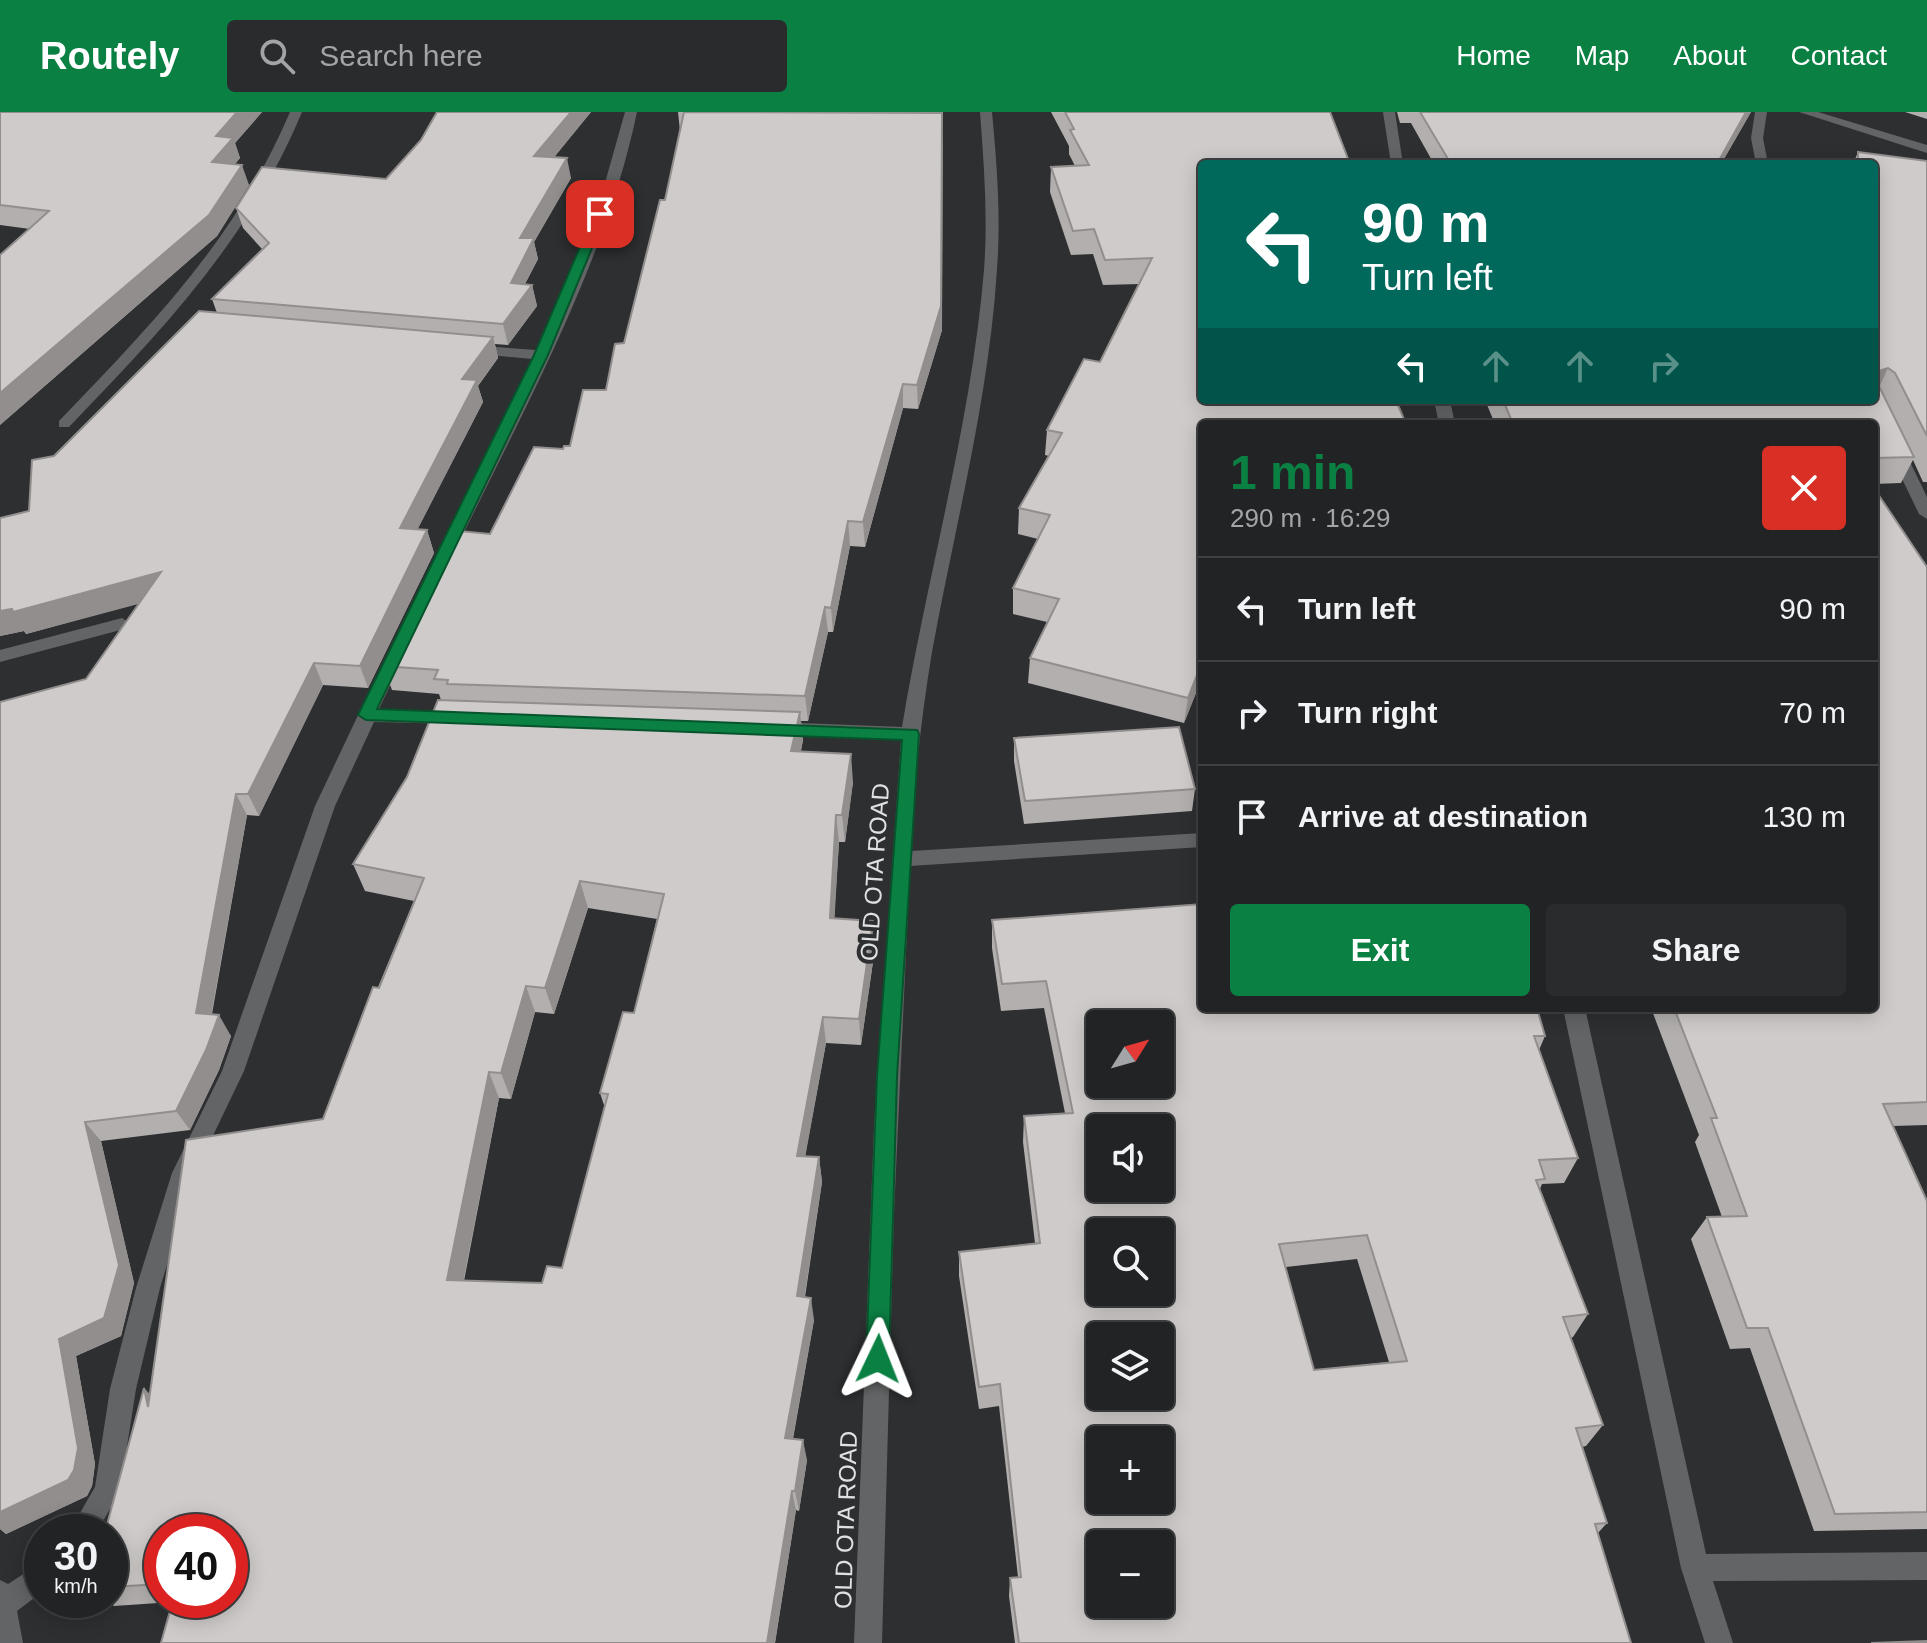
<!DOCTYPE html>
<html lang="en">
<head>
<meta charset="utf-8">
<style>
  body { margin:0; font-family:Helvetica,sans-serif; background:#2a2b2d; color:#f1f3f6; height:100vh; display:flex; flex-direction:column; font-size:30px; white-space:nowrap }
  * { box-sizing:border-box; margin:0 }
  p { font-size:26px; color:#a2a4a7 }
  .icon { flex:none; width:44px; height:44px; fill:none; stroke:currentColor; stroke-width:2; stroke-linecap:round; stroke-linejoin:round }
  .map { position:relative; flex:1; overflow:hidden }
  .sheet { position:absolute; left:1198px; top:308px; width:680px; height:592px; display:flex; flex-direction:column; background:#222325; border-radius:8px; box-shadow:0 4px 20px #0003,0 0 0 2px #3f4042 }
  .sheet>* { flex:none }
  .guide { position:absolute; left:1198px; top:48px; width:680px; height:244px; border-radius:8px; box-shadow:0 4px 20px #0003,0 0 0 2px #3f4042; background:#00695c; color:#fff; overflow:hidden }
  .needle { width:52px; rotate:53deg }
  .buttons { position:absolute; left:1086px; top:898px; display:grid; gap:16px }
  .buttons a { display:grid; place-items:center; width:88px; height:88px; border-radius:8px; background:#222325; box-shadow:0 4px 20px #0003,0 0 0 2px #3f4042; font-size:40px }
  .speed { position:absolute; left:24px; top:1402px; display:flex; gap:16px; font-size:40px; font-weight:700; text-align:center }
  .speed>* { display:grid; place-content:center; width:104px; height:104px; border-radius:50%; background:#222325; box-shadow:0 4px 20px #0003,0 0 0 2px #3f4042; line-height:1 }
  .speed small { font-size:20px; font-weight:400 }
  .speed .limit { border:12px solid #d22; background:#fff; color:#111 }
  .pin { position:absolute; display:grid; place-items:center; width:68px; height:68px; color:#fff; margin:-34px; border-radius:16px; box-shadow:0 4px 12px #0006 }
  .me { position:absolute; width:88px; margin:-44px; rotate:2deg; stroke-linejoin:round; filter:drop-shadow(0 0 6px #0008) }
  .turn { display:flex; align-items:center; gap:28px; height:168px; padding:0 32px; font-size:36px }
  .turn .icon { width:104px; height:104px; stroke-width:2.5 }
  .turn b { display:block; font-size:56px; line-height:68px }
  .lanes { display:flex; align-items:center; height:76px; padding:0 32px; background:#0003; justify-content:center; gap:40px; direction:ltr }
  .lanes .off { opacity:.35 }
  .round { display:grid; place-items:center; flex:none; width:84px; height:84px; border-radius:8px; background:#2a2b2d }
  .overview { display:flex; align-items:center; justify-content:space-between; height:136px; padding:0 32px }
  h1 { font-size:48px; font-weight:700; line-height:60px; color:#0b8043 }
  .primary-button { display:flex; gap:16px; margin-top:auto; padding:16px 32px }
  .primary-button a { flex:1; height:92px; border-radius:8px; background:#0b8043; color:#fff; font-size:32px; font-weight:700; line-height:92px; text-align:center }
  .primary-button a+a { background:#2a2b2d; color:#f1f3f6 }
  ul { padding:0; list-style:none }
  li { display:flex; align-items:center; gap:24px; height:104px; padding:0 32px; border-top:2px solid #3f4042 }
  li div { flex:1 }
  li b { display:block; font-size:30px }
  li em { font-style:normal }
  header { display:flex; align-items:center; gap:48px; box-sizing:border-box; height:112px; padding:0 40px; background:#0b8043; color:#fff }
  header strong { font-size:38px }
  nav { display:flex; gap:44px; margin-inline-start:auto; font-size:28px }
  .search { width:560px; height:72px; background:#2a2b2d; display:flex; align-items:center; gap:20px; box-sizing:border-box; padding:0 28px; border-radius:8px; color:#a2a4a7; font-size:30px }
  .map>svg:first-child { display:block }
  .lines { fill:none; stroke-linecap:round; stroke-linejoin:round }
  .minor { fill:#636465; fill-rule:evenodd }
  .wall { fill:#b2afae; fill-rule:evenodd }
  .shaded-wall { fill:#918e8d }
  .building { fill:#cfcbca; stroke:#918e8d; stroke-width:2; fill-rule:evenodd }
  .route { fill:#0b8043; stroke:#07532c; stroke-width:2 }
  .labels { text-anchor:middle; stroke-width:8; stroke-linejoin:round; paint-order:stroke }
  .street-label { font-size:24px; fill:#dfe1e2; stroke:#2d2f31 }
</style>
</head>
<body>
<header>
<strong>Routely</strong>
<div class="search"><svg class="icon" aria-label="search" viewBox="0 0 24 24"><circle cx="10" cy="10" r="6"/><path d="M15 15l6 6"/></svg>Search here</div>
<nav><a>Home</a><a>Map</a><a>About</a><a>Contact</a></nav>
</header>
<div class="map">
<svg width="1927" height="1531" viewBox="0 0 1927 1531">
  <rect width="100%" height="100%" fill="#2d2f31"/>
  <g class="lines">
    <g class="minor">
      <path d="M 290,0 L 302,0 C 248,129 164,216 69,315 L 59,315 L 59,309 C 153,211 236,127 290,0 Z"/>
      <path d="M 625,0 L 637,0 C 605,154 521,302 453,443 L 451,447 L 439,447 L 437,443 L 532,247 L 469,241 L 462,237 L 469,233 L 536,238 L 601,85 Z"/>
      <path d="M 980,0 L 992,0 C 997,53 1001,105 997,157 C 989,287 955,413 932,540 C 921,606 914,672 911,739 L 1202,721 L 1202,735 L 910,754 L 894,1101 L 882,1531 L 854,1531 L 874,1015 L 901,628 L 775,624 L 766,617 L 775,610 L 902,615 C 927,463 971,313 984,158 C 988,105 984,53 980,0 Z"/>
      <polygon points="1383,0 1395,0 1403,52 1391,52"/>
      <polygon points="1755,0 1767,0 1763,26 1768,52 1756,52 1751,26"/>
      <polygon points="1799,0 1818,0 1927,33 1927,41"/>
      <polygon points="1874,284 1880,288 1927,385 1927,407 1919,402 1864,288 1874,288"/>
      <polygon points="1434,288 1450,288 1455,312 1439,312"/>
      <polygon points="122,506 131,512 128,516 0,550 0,538"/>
      <polygon points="397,534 406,540 379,597 459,600 468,606 459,612 374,610 335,694 244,959 195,1061 160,1176 136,1277 120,1379 97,1420 69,1420 95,1375 110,1277 136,1176 172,1061 222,959 315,694 388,540"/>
      <polygon points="1563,896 1585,896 1706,1442 1927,1440 1927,1468 1713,1469 1733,1531 1705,1531 1681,1456"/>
      <polygon points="42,1450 42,1480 17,1499 23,1531 0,1531 0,1468 8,1472"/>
    </g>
  </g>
  <g class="wall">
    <polygon points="0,0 262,0 235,31 240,46 235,52 249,73 217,124 0,313 30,117 0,113"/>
    <polygon points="591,0 554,45 571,66 534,130 538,147 525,172 532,173 537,194 508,233 495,232 498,246 478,274 483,290 417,418 427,418 434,441 368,576 323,573 259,704 247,703 212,902 231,924 219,958 190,1018 101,1029 134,1171 121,1224 76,1244 95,1352 92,1374 87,1384 6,1422 0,1417 0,590 86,567 139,491 26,522 24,519 0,524 0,406 29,399 54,344 217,201 212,187 262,137 243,116 236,96 386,67"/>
    <path d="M 678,0 L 934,0 L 942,218 L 918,297 L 903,296 L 865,435 L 850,434 L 833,520 L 828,520 L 808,609 L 801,609 L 803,628 L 801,639 L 853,670 L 845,730 L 839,730 L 834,806 L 873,809 L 875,836 L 861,933 L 826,931 L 805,1044 L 819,1045 L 822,1070 L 805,1185 L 814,1208 L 793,1327 L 807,1348 L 799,1399 L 796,1398 L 775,1531 L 173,1490 L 114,1494 L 106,1488 L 110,1488 L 110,1420 L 150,1282 L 323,1007 L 414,789 L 365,779 L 353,752 L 407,665 L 441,588 L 439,582 L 392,578 L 383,554 L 490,422 L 563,337 L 570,334 L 606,278 L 624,231 L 665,88 L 680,19 ZM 588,796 L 657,807 L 634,901 L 600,981 L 605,996 L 562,1156 L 542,1171 L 464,1169 L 499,986 L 511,987 L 535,900 L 554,902 ZM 162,1420 L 230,1488 L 162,1488 Z"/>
    <polygon points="1051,0 1330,0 1202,312 1202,566 1184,611 1028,571 1030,546 1047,510 1013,502 1013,476 1038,427 1018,422 1019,396 1049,344 1045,343 1047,318 1100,250 1140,172 1103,173 1093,142 1071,143 1050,80 1051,55 1075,54 1069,42 1069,34"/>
    <polygon points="1397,0 1751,0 1721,52 1434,52 1411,11 1400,11"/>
    <polygon points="1905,0 1927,0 1927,7"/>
    <polygon points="1858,40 1927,49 1927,370 1923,370 1913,348 1901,371 1874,372 1874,312 1495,312 1485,288 1874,288 1874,52 1853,52"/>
    <polygon points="1927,455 1927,1013 1893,1014 1927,1089 1927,1417 1814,1419 1750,1236 1730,1237 1691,1127 1707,1105 1722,1105 1695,1030 1699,1023 1651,896 1874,896"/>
    <polygon points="1014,626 1195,677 1192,699 1024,712 1014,649"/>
    <path d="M 992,808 L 1545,924 L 1539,938 L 1578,1046 L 1564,1071 L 1542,1072 L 1540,1077 L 1588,1202 L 1573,1225 L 1571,1226 L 1603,1313 L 1586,1334 L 1582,1335 L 1607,1411 L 1598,1421 L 1631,1531 L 1015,1531 L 1009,1484 L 1010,1466 L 1018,1465 L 999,1294 L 979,1297 L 959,1164 L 959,1140 L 1035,1131 L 1023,1030 L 1024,1004 L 1065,1001 L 1044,896 L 1001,899 L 992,836 ZM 1357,1147 L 1389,1250 L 1314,1258 L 1286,1155 Z"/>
  </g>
  <g class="shaded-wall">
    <polygon points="237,0 262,0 235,31 240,46 220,70 212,50 216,24"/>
    <polygon points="571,0 591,0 539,64 534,44"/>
    <polygon points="1746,0 1751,0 1721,52 1717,52"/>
    <polygon points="943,24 942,218 918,297 917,273"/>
    <polygon points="567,46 571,66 534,130 538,147 515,191 511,171 520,126"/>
    <polygon points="242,53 249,73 217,124 0,313 0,281"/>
    <polygon points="532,173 537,194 508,233 503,212"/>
    <polygon points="493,225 498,246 478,274 483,290 407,438 400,416 462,267"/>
    <polygon points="1888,256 1876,282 1875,260"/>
    <polygon points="903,272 903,296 865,435 863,410"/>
    <polygon points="848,409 850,434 833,520 831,496"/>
    <polygon points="427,418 434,441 368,576 360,554"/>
    <polygon points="161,460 172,483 26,522 24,519 0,524 0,499"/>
    <polygon points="825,495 828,520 808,609 805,584"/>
    <polygon points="1202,550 1202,566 1184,611 1188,586"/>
    <polygon points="314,551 323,573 259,704 248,682"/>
    <polygon points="800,600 803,628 795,667 791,639"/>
    <polygon points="851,642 853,670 845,730 842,703"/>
    <polygon points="236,682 247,703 208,921 196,901"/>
    <polygon points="836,703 839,730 833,833 830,806"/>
    <polygon points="580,769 588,796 554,902 545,876"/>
    <polygon points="873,809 875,836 861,933 859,907"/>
    <polygon points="526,874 535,900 511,987 501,961"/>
    <polygon points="219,903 231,924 219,958 190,1018 176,999"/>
    <polygon points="823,905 826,931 801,1068 797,1044"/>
    <polygon points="489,960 499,986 459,1191 447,1168"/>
    <polygon points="85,1010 101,1029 134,1171 121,1224 76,1244 95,1352 92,1374 87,1384 6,1422 0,1417 0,1400 59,1227"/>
    <polygon points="819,1045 822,1070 801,1207 797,1184"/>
    <polygon points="811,1186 814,1208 789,1347 785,1326"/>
    <polygon points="144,1276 164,1297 148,1295"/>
    <polygon points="803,1328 807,1348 799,1399 795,1379"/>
    <polygon points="792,1379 796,1398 775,1531 767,1531"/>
  </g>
  <g class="building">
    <polygon points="0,0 237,0 216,24 233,26 212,50 242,53 209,103 0,281 0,143 49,99 0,93"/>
    <polygon points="437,0 571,0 534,44 567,46 520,126 534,126 511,171 532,173 503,212 212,187 269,131 236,96 262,55 386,67 421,28"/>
    <polygon points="684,0 942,1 941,194 917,273 903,272 863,410 848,409 831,496 825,495 805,584 447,572 448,568 434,567 438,558 383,554 449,418 490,422 534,335 563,337 564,334 570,334 583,278 606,278 615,232 624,231 660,88 665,88"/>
    <polygon points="1065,0 1330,0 1350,52 1202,52 1202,288 1396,288 1406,312 1202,312 1202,550 1188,586 1030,546 1059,487 1013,476 1050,403 1019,396 1062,321 1047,318 1084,247 1100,250 1152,146 1105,148 1094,117 1073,119 1051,55 1089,53 1070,18 1074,17"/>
    <polygon points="1420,0 1746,0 1717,52 1451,52"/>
    <polygon points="1858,40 1927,49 1927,324 1895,261 1888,256 1875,260 1874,263 1874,52 1858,52"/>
    <polygon points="199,199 493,225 462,267 477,268 400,416 427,418 360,554 314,551 248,682 236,682 196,901 219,903 206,938 176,999 85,1010 119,1153 104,1206 59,1227 78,1336 74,1358 68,1368 0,1400 0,590 86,567 161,460 13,500 12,497 0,499 0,406 29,399 32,348 54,344"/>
    <polygon points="1874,264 1914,345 1874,346 1874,312 1513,312 1503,288 1874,288"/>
    <polygon points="1874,376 1927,455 1927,990 1883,992 1927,1089 1927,1400 1835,1402 1768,1216 1747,1216 1707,1105 1747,1104 1711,1006 1717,1006 1674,896 1874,896"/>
    <path d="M 438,588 L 800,600 L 791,639 L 851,642 L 842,703 L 836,703 L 830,806 L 873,809 L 859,907 L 823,905 L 797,1044 L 819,1045 L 797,1184 L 811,1186 L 785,1326 L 803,1328 L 795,1379 L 792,1379 L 767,1531 L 161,1531 L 173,1488 L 230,1488 L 230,1420 L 162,1420 L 162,1472 L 110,1475 L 110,1420 L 105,1420 L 144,1276 L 148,1295 L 186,1028 L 323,1007 L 373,875 L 379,876 L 424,766 L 353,752 L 407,665 ZM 580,769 L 664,782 L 634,901 L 623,900 L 600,981 L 608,982 L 562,1156 L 547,1154 L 542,1171 L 447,1168 L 489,960 L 501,961 L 526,874 L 545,876 Z"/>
    <polygon points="1179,615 1195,677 1025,689 1014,626"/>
    <path d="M 1202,792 L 1202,896 L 1537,896 L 1545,924 L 1534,924 L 1578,1046 L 1539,1048 L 1545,1067 L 1536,1068 L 1588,1202 L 1563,1205 L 1603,1313 L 1576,1316 L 1607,1411 L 1595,1412 L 1631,1531 L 1019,1531 L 1010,1466 L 1021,1465 L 1000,1272 L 979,1275 L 959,1140 L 1040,1131 L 1024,1004 L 1073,1001 L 1046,869 L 1002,872 L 992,808 ZM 1100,912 L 1160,912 L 1160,972 L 1100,972 ZM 1100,1016 L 1160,1016 L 1160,1076 L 1100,1076 ZM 1100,1120 L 1160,1120 L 1160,1180 L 1100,1180 ZM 1367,1123 L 1407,1249 L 1314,1258 L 1279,1132 ZM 1100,1224 L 1160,1224 L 1160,1284 L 1100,1284 ZM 1100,1328 L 1160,1328 L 1160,1388 L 1100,1388 ZM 1100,1432 L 1160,1432 L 1160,1492 L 1100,1492 Z"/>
    <polygon points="1927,1529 1927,1531 1871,1531"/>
  </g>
  <polygon class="route" points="600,99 606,102 548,243 377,597 917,618 919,622 897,964 889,1247 886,1255 878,1258 870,1255 866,1247 877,964 902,628 366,608 358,603 534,243 594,102"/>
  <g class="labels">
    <g class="street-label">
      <text transform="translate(875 760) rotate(-86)" y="8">OLD OTA ROAD</text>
      <text transform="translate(846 1408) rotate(-88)" y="8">OLD OTA ROAD</text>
    </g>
  </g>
</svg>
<div class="buttons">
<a><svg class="needle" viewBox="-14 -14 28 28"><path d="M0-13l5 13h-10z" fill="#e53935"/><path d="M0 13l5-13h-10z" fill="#a2a4a7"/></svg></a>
<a><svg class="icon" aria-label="sound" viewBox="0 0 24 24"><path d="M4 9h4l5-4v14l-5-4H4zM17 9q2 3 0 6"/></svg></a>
<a><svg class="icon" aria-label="search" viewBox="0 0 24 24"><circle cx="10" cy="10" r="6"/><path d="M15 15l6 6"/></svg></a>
<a><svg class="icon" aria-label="layers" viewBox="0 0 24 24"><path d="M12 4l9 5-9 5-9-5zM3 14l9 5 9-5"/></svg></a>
<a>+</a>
<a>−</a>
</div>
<div class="speed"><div>30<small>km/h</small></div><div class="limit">40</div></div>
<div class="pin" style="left:600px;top:102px;background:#d93025"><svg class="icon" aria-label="arrive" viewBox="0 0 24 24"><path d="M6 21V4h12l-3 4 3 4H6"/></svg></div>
<svg class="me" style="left:878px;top:1247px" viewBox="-20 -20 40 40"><path d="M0-17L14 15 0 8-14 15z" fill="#0b8043" stroke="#fff" stroke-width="4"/></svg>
<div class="guide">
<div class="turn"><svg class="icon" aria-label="left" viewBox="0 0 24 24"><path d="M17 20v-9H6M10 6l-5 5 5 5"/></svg><div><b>90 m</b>Turn left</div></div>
<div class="lanes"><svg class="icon" aria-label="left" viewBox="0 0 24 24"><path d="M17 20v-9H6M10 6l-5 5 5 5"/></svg><svg class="icon off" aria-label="ahead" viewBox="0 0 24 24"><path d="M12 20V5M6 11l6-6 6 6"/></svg><svg class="icon off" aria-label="ahead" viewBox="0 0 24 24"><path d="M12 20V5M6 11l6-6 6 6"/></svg><svg class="icon off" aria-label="right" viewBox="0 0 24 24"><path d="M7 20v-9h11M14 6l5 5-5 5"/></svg></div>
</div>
<section class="sheet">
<div class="overview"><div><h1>1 min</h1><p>290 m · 16:29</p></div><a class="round" style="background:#d93025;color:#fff"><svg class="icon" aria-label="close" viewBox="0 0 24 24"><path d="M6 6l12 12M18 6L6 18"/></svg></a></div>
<ul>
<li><svg class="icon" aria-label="left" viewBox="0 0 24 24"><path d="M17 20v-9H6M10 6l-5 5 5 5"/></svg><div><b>Turn left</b></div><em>90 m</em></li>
<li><svg class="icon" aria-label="right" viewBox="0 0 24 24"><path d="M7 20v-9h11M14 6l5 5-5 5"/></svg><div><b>Turn right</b></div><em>70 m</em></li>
<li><svg class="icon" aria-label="arrive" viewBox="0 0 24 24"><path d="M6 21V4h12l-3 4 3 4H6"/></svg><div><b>Arrive at destination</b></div><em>130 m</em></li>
</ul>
<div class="primary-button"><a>Exit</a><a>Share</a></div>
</section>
</div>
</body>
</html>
